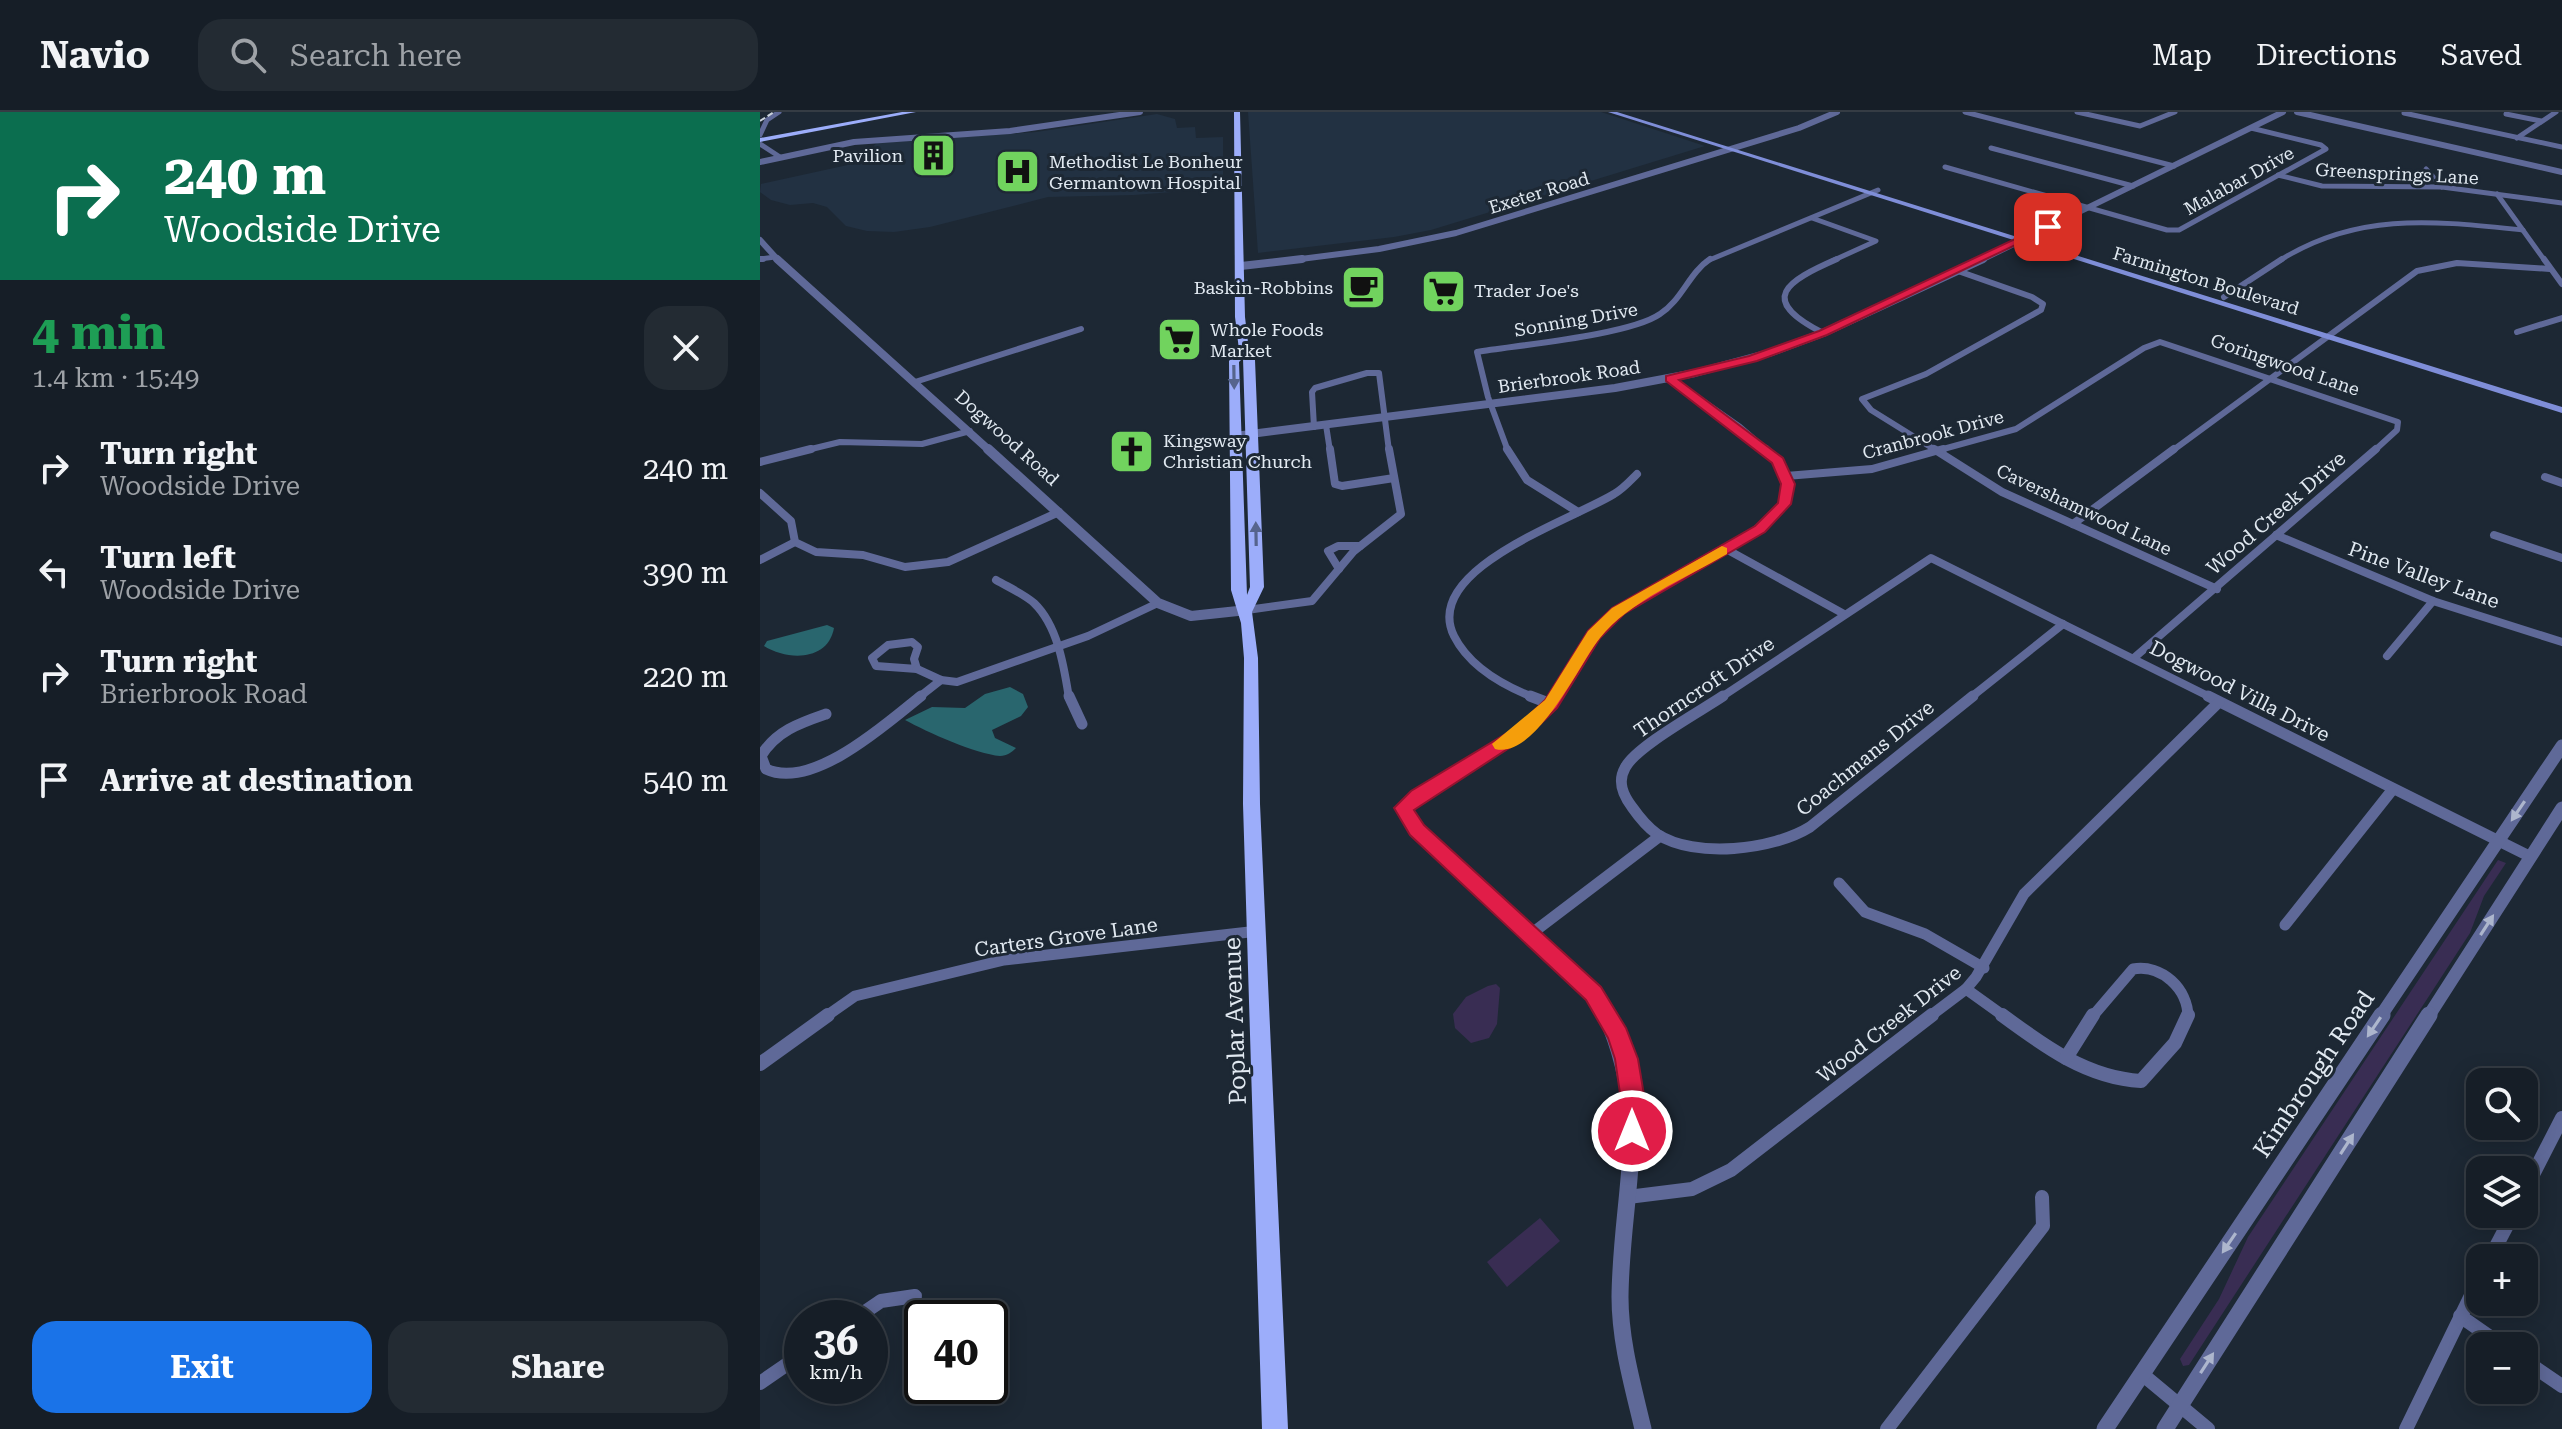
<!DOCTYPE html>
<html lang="en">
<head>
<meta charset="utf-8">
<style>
  body { margin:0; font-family:"Roboto Serif",serif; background:#232b33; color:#f1f3f6; height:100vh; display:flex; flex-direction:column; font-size:30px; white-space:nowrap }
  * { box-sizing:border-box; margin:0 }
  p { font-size:26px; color:#9ea2a7 }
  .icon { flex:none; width:44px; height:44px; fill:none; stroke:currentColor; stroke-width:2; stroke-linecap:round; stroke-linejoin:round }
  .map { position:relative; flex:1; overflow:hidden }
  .drawer { display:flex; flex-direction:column; background:#161e27; width:760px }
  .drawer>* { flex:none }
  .banner { background:#0b6e4f; color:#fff; overflow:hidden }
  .buttons { position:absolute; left:1706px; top:956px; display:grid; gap:16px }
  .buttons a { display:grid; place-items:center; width:72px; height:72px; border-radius:16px; background:#161e27; box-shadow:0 4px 20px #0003,0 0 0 2px #353c44; font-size:40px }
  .speed { position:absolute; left:24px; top:1188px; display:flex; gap:16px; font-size:40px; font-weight:700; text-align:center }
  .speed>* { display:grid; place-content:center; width:104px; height:104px; border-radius:50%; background:#161e27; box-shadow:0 4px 20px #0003,0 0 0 2px #353c44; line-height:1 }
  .speed small { font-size:20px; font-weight:400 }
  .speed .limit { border:4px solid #111; border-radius:12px; background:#fff; color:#111 }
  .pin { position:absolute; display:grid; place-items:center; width:68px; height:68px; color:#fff; margin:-34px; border-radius:16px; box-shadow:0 4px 12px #0006 }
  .me { position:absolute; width:88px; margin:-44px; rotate:0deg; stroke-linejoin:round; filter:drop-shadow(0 0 6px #0008) }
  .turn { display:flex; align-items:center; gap:28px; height:168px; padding:0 32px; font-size:36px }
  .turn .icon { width:104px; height:104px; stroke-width:2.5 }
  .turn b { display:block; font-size:56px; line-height:68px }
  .round { display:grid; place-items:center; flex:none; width:84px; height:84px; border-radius:24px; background:#232b33 }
  .overview { display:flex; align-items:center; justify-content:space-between; height:136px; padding:0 32px }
  h1 { font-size:48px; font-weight:700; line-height:60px; color:#1e9e55 }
  .primary-button { display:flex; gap:16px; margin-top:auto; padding:16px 32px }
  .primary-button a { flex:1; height:92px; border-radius:24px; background:#1a73e8; color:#fff; font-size:32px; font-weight:700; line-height:92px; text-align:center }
  .primary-button a+a { background:#232b33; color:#f1f3f6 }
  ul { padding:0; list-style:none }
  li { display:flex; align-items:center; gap:24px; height:104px; padding:0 32px }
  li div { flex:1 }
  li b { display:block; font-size:30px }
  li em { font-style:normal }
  header { display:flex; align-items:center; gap:48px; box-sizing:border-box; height:112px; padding:0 40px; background:#161e27; border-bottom:2px solid #353c44 }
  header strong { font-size:38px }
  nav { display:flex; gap:44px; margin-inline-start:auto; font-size:28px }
  .search { width:560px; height:72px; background:#232b33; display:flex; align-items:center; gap:20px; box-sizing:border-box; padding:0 28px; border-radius:24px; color:#9ea2a7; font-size:30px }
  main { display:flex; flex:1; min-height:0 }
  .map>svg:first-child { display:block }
  .built { fill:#223142 }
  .green { fill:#392d53 }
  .water { fill:#29666e }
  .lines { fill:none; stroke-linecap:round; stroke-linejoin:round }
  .minor-far4 { stroke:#5f6998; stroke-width:5 }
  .minor-far3 { stroke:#5f6998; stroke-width:6 }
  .minor-far2 { stroke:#5f6998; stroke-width:8 }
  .minor-far1 { stroke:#5f6998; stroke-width:11 }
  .minor { stroke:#5f6998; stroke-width:14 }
  .tertiary-far4 { stroke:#5f6998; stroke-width:6 }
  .tertiary-far3 { stroke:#5f6998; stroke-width:8 }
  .tertiary-far2 { stroke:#5f6998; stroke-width:10 }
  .tertiary-far1 { stroke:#5f6998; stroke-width:13 }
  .tertiary { stroke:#5f6998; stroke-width:17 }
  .secondary { fill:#7f8ed8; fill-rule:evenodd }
  .primary { fill:#9cadfa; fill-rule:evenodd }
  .rail { stroke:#cad2db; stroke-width:2; stroke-dasharray:6 3; stroke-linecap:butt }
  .oneway { fill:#56648d }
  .oneway2 { fill:#adb6cd }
  .route { fill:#e11d48; stroke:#92132f; stroke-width:2 }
  .slow { fill:#f59e0b }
  .labels { text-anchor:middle; stroke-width:6; stroke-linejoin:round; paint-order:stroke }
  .far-poi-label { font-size:18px; fill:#e1e9f1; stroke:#1d2834; text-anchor:start }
  .far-street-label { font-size:18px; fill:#e1e9f1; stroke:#1d2834 }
  .street-label { font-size:20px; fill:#e1e9f1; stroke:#1d2834 }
  .near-street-label { font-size:24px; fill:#e1e9f1; stroke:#1d2834 }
</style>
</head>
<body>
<header>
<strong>Navio</strong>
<div class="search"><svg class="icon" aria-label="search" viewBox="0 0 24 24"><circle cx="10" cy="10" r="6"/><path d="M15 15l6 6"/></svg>Search here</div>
<nav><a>Map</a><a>Directions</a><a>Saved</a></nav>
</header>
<main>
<section class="drawer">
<div class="banner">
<div class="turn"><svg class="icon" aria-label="right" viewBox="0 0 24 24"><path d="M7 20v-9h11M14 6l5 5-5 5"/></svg><div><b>240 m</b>Woodside Drive</div></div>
</div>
<div class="overview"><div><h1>4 min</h1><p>1.4 km · 15:49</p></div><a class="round"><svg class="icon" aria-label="close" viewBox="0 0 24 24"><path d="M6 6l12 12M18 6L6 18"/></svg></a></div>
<ul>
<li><svg class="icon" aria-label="right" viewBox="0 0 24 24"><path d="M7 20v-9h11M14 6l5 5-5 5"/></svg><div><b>Turn right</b><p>Woodside Drive</p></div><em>240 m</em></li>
<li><svg class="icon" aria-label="left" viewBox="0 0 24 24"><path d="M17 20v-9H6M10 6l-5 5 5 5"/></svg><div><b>Turn left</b><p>Woodside Drive</p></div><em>390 m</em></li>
<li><svg class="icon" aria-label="right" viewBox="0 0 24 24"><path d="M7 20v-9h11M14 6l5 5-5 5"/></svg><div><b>Turn right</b><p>Brierbrook Road</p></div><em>220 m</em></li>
<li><svg class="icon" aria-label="arrive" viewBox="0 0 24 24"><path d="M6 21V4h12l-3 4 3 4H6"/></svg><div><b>Arrive at destination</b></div><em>540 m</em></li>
</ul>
<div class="primary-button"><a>Exit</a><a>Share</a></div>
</section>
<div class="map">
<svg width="1802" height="1317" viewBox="0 0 1802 1317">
  <rect width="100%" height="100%" fill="#1d2834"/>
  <g class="built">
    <polygon points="488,0 841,0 945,34 671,118 634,125 498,141"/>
    <polygon points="397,2 415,7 417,16 435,15 436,26 463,25 463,76 374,83 288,85 170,115 134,120 107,119 86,114 67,95 53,91 30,93 11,88 0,80 1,72 106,49 104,42 117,31 276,20"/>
  </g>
  <g class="green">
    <polygon points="1738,748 1746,751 1724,784 1710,821 1429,1253 1423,1254 1420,1247 1459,1187 1488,1125"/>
    <polygon points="728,874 736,872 740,876 737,912 729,926 711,931 695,916 693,902 706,885"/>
    <polygon points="780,1106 800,1129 747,1175 727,1150"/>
  </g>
  <g class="water">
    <path d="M 67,513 L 74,516 C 68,549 28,549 4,534 L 7,529 Z"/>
    <path d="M 250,575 L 263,582 L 268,595 L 261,604 L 232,618 L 235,626 L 256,636 C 252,640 247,644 240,644 C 216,642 167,620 145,608 L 172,595 L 205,596 L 225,582 Z"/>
  </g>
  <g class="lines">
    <g class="minor-far4">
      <polyline points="1205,0 1414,54"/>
      <polyline points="1317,0 1380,14 1415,0"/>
      <polyline points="1644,1 1802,35"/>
      <polyline points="1746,2 1781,9"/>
      <polyline points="0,23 7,8 19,0"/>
      <polyline points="1757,26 1796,0"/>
      <polyline points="0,32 20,45"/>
      <polyline points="1231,36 1373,74"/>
      <polyline points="1185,55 1407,118 1419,118 1566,37 1561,33 1491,16"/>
      <polyline points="1666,57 1682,75"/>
      <polyline points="1518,63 1562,74 1682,75 1802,91"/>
      <polyline points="1737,82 1785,149"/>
      <polyline points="1052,106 1116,129 1072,149"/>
      <polyline points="0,147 15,145"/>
      <polyline points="947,149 1118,78"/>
      <path d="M 1519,149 C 1597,99 1675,109 1763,118"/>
    </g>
    <g class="minor-far3">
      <polyline points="0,147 3,147"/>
      <polyline points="1784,147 1802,172"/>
      <polyline points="1464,185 1522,147"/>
      <polyline points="1757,220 1802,206"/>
      <path d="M 1063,221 C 996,187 1027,169 1077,147"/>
      <polyline points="910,266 980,315 1008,339"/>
      <polyline points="155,270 321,217"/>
      <polyline points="566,313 570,339"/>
      <polyline points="554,315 552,280 555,276 607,261 619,261 629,339"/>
      <polyline points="43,339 80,330 162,332 210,319"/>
      <path d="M 748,339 L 728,285 L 717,240 C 759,233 870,223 900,202 C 922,188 929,161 950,147"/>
      <polyline points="1176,339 1256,317 1384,236 1400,230 1638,310 1637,318 1614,339"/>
      <polyline points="1177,339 1111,298 1102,287 1166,262 1281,198 1283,192 1272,185 1198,159"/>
      <polyline points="1412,339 1657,159 1697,151 1790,157"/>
    </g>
    <g class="minor-far2">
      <polyline points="570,337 575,372 582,374 634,366"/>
      <polyline points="747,337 767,368 818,400"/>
      <polyline points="1174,337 1242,380 1457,477"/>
      <polyline points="0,350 51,337"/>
      <polyline points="1026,364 1112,357 1183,337"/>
      <polyline points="1785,365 1802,371"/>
      <polyline points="0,381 31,409 35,430 56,440 103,443 145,455 188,450 299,400"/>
      <polyline points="1313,412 1414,337"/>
      <polyline points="1516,423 1673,489 1802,530"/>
      <polyline points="1734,423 1802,446"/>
      <polyline points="966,437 1084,502"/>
      <polyline points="0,448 35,430"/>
      <polyline points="579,457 568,439 578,434 600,434"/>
      <path d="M 236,468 C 248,475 264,482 274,491 C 298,514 304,555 309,586"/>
      <polyline points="487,498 552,489 594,439 641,402 629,337"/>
      <polyline points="1303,512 1452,586"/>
      <polygon points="152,530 158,535 154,547 157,557 116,554 112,546 128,533"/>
      <polyline points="1627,544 1673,489"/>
      <polyline points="1375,545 1616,337"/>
      <polyline points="157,557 181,568 197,570 328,524 398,491"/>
      <polyline points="158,586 181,568"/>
      <path d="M 775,586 C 744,574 710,556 694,524 C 661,457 812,408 854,382 C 863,377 870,369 877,362"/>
      <path d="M 795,586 C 813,560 825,527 850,506 C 883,477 1030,420 1028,373 C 1027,360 1016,347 1006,337"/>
      <polyline points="960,586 1171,446 1303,512"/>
      <polyline points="1210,586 1303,512"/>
    </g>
    <g class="minor-far1">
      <polyline points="309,584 322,612"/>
      <polyline points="770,584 791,592"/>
      <path d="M 963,584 C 941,599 875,635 865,656 C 857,670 863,683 872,695 C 879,705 887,715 897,722 C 935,747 1013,738 1050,715 L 1213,584"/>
      <polyline points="1448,584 1771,745"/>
      <path d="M 66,602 C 40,611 16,619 1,644 L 6,657 C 52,679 126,612 161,584"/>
      <path d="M 643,696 C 692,657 759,638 796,584"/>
      <polyline points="1079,771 1105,800 1165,822 1224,856"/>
      <polyline points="1525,813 1633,677"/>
      <polyline points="771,822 900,724"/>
      <polyline points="1206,877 1245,905"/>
      <polyline points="65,905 95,884 244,848 498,819"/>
      <polyline points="1169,905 1206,877 1216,865 1264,782 1459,590"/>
      <path d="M 1332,905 L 1373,857 C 1402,852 1428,877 1428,905"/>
    </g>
    <g class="minor">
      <path d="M 1242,903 C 1284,934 1327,966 1381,969 L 1415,931 L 1428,903"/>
      <polyline points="1306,946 1333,903"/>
      <polyline points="0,952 68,903"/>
      <polyline points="1764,1080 1802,1006"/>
      <polyline points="868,1085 932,1077 971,1058 1172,903"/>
      <polyline points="1730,1146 1753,1102"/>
      <polyline points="1700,1204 1743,1234"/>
      <polyline points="96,1206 121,1189 155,1184"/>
      <polyline points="1764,1248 1802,1274"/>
      <polyline points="1382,1262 1448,1317"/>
      <polyline points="0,1271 42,1242"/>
      <polyline points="1127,1317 1283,1114 1282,1085"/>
      <polyline points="1646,1317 1720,1165"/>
    </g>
    <g class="tertiary-far4">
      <polyline points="1537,0 1802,60"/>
      <polyline points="0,50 94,30 250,19 380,0"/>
      <polyline points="0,128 19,149"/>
      <polyline points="525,149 619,137 696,121 1039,16 1077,0"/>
      <polyline points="1219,149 1523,0"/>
    </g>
    <g class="tertiary-far3">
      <polyline points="17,147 230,339"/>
      <polyline points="481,154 542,147"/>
      <polyline points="475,324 855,276 935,261 1009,241 1063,221 1223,147"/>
    </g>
    <polyline class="tertiary-far2" points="228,337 398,491 431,504 487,498"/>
    <g class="tertiary-far1">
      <polyline points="643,696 657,718 817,864 847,905"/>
      <polyline points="1620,905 1802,634"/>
      <polyline points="1668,905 1802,696"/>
    </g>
    <g class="tertiary">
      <path d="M 846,903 C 892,1006 861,1080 860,1185 C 860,1230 873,1274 883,1317"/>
      <polyline points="1345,1317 1622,903"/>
      <polyline points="1405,1317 1669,903"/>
    </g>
    <polygon class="secondary" points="848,0 857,0 1802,295 1802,301"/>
    <g class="primary">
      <polygon points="142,0 156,0 0,30 0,26"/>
      <path d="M 474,0 L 480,0 L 485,205 L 489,239 L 495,248 L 504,475 L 492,500 L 498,546 L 500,692 L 528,1317 L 502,1317 L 483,692 L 484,546 L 481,511 L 471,478 L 469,249 L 479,238 L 475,205 ZM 483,246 L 490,475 L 487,483 L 479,250 Z"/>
    </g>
    <polyline class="rail" points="0,9 14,0"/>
  </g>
  <defs><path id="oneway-solid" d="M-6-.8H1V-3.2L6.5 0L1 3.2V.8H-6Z" transform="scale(2)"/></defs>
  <g class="oneway">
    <use href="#oneway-solid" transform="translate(474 265) rotate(89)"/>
    <use href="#oneway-solid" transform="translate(496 422) rotate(-91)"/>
  </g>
  <g class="oneway2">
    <use href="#oneway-solid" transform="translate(1758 699) rotate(124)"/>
    <use href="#oneway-solid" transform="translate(1727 813) rotate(-57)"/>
    <use href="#oneway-solid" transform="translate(1614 915) rotate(124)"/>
    <use href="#oneway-solid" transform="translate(1587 1032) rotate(-57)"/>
    <use href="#oneway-solid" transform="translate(1469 1131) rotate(124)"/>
    <use href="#oneway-solid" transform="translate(1447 1251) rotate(-57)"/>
  </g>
  <polygon class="route" points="1285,113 1293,115 1067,223 997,249 919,268 1023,346 1035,372 1031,392 1005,420 864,502 840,526 797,596 769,623 654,698 664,713 841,875 866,916 878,947 886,995 880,1027 872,1030 863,1027 860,1019 862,995 855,947 848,926 826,888 650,723 634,696 651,679 757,615 785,588 828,519 852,496 995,414 1018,391 1021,372 1012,351 906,269 906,264 989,244 1059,219"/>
  <path class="slow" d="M 962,434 L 967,436 L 967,442 C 928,465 868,490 840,526 C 820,550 776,648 735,637 L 732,632 L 785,588 L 828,519 L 852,496 Z"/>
  <defs>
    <symbol id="building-square" viewBox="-11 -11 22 22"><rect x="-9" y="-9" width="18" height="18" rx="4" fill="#71d35e" stroke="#1d2834"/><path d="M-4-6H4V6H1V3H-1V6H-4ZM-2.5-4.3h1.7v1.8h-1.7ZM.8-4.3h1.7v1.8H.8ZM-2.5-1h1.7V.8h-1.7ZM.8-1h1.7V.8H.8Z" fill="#111"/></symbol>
    <symbol id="hospital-square" viewBox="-11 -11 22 22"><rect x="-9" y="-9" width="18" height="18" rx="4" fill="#71d35e" stroke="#1d2834"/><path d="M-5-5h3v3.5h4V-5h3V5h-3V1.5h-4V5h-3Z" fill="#111"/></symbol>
    <symbol id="cafe-square" viewBox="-11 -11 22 22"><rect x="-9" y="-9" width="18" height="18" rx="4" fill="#71d35e" stroke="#1d2834"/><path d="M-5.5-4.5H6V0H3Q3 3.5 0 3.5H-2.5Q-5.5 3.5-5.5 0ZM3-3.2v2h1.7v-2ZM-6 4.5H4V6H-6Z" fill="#111"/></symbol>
    <symbol id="supermarket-square" viewBox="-11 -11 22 22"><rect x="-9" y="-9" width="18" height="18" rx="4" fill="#71d35e" stroke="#1d2834"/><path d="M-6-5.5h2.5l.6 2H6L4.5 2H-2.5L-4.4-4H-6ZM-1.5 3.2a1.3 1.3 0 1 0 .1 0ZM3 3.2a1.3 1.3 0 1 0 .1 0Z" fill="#111"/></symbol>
    <symbol id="church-square" viewBox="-11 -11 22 22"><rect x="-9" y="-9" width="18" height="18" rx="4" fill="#71d35e" stroke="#1d2834"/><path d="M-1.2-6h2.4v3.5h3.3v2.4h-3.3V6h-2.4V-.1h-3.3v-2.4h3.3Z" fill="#111"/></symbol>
  </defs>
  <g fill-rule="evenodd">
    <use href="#building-square" x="148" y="18" width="51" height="51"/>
    <use href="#hospital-square" x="232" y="34" width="51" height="51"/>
    <use href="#cafe-square" x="578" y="150" width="51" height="51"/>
    <use href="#supermarket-square" x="658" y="154" width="51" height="51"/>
    <use href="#supermarket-square" x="394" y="202" width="51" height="51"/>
    <use href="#church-square" x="346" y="314" width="51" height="51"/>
  </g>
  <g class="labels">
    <g class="far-poi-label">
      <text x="143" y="50" text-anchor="end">Pavilion</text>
      <text x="289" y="56">Methodist Le Bonheur<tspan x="289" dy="21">Germantown Hospital</tspan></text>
      <text x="573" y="182" text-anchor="end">Baskin-Robbins</text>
      <text x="714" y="185">Trader Joe's</text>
      <text x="450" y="224">Whole Foods<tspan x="450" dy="21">Market</tspan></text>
      <text x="403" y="335">Kingsway<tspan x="403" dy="21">Christian Church</tspan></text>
    </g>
    <g class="far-street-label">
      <text transform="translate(1637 62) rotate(3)" y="6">Greensprings Lane</text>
      <text transform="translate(1479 69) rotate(-29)" y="6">Malabar Drive</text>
      <text transform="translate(779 81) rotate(-17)" y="6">Exeter Road</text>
      <text transform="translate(1446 169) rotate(17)" y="6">Farmington Boulevard</text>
      <text transform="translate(816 208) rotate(-10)" y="6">Sonning Drive</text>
      <text transform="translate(1525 253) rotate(19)" y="6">Goringwood Lane</text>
      <text transform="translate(809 265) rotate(-8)" y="6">Brierbrook Road</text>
      <text transform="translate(1173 323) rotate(-15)" y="6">Cranbrook Drive</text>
      <text transform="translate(247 326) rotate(42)" y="6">Dogwood Road</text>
      <text transform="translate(1324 398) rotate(25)" y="6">Cavershamwood Lane</text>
    </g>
    <g class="street-label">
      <text transform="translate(1516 401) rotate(-41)" y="7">Wood Creek Drive</text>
      <text transform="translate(1664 463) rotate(20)" y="7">Pine Valley Lane</text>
      <text transform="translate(944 575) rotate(-34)" y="7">Thorncroft Drive</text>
      <text transform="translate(1480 579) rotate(27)" y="7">Dogwood Villa Drive</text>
      <text transform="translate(1105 646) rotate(-39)" y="7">Coachmans Drive</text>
      <text transform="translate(306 825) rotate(-8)" y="7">Carters Grove Lane</text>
      <text transform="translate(1129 912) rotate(-38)" y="7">Wood Creek Drive</text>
    </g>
    <g class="near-street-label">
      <text transform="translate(475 909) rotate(-92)" y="8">Poplar Avenue</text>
      <text transform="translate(1554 962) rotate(-56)" y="8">Kimbrough Road</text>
    </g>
  </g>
</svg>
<div class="buttons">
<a><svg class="icon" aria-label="search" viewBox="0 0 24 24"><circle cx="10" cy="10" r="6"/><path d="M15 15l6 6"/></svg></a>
<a><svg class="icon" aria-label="layers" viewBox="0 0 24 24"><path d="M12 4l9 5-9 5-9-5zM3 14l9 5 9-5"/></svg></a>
<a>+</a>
<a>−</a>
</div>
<div class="speed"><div>36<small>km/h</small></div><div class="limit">40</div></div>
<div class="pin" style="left:1288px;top:115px;background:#d93025"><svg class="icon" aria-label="arrive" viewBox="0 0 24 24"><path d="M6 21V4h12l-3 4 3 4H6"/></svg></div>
<svg class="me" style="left:872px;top:1019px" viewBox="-20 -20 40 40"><circle r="17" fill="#e11d48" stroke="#fff" stroke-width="3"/><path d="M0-11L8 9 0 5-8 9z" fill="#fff"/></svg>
</div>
</main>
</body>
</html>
